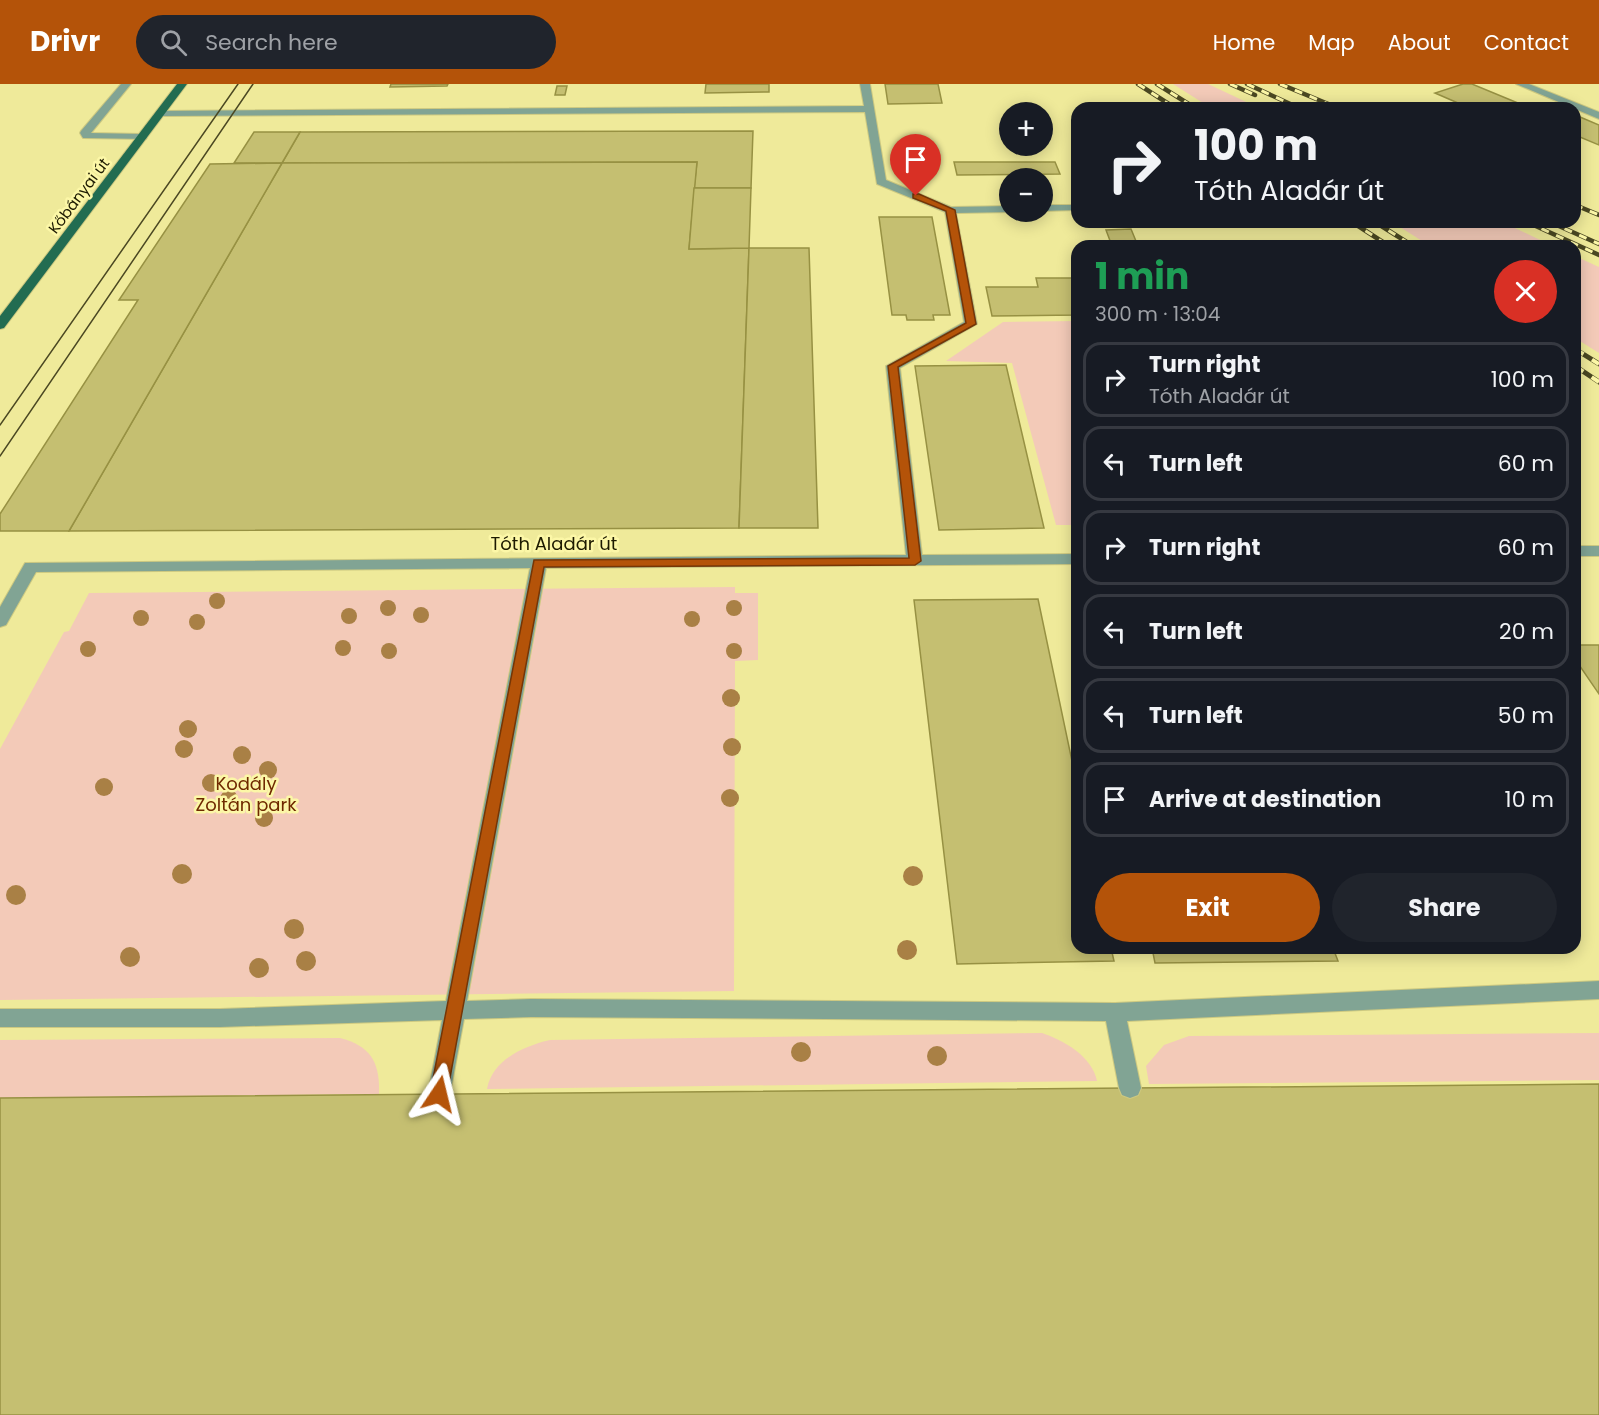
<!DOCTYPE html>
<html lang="en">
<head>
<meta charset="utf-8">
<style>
  body { margin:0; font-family:Poppins,sans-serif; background:#20242c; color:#f1f3f6; height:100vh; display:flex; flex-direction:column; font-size:22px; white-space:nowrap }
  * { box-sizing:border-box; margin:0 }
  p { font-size:20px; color:#9ea1a6 }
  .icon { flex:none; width:33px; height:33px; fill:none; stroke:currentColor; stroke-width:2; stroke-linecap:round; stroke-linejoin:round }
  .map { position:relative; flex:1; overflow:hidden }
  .drawer { position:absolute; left:1071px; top:156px; width:510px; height:714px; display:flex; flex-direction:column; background:#171b24; border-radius:18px; box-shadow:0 3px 15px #0003 }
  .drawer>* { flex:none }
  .banner { position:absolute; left:1071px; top:18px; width:510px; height:126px; border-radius:18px; box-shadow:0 3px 15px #0003; background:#171b24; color:#f1f3f6; overflow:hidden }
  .fabs { position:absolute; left:999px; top:18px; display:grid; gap:12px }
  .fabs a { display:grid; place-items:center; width:54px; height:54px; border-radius:50%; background:#171b24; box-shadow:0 3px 15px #0003; font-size:30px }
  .pin { position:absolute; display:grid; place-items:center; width:51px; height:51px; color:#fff; margin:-62px -26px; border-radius:50% 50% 50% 0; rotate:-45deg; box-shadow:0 0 6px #0007 }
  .pin .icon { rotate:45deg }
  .me { position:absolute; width:66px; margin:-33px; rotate:10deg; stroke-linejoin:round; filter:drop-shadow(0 0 4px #0008) }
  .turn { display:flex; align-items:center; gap:21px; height:126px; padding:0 24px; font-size:27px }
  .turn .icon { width:78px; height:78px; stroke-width:2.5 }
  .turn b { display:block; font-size:42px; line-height:51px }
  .round { display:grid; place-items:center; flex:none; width:63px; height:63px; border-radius:32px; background:#20242c }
  .summary { display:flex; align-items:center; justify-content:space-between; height:102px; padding:0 24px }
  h1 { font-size:36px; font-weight:700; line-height:45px; color:#1e9e55 }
  .action { display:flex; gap:12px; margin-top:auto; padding:12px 24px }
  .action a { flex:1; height:69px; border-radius:36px; background:#b45309; color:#fff; font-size:24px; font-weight:700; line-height:69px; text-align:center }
  .action a+a { background:#20242c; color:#f1f3f6 }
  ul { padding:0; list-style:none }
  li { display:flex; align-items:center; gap:18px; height:75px; margin:0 12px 9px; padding:0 12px; border:3px solid #363941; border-radius:18px }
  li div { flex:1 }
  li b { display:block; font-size:22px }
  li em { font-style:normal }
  header { display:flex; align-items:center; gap:36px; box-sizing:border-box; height:84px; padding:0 30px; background:#b45309; color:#fff }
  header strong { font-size:28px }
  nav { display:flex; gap:33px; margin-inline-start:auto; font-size:21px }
  .search { width:420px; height:54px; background:#20242c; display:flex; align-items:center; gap:15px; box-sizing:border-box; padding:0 21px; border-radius:33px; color:#9ea1a6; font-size:22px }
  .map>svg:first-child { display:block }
  .green { fill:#f3cab8 }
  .building { fill:#c5bf71; stroke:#979143; stroke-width:1.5 }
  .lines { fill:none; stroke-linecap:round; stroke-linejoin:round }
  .minor-casing { stroke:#cdc981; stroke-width:2 }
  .major-casing { stroke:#cdc981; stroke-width:2 }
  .minor { fill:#81a494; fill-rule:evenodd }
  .major { fill:#226c51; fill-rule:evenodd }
  .tram { stroke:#4b4822; stroke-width:1.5 }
  .rail-far1-casing { stroke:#4b4822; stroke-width:4.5 }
  .rail-casing { stroke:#4b4822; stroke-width:5 }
  .rail-far1 { stroke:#fcf7a7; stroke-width:3; stroke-dasharray:8; stroke-linecap:butt }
  .rail { stroke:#fcf7a7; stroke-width:4; stroke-dasharray:10; stroke-linecap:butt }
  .tree { fill:#a98045 }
  .route { fill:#b45309; stroke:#753606; stroke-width:1.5 }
  .labels { text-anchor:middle; stroke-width:5; stroke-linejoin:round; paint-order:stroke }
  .far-street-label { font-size:15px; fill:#1d1a00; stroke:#fcf7a7 }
  .street-label { font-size:18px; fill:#1d1a00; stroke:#fcf7a7 }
  .park-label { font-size:18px; fill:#6f2900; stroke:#fcf7a7 }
</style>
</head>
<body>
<header>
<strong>Drivr</strong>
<div class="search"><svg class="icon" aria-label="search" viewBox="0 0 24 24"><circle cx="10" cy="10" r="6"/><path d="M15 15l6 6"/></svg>Search here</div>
<nav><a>Home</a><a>Map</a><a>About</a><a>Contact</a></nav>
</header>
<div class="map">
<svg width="1599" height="1331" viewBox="0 0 1599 1331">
  <rect width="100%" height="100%" fill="#efea9a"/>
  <g class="green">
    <polygon points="1173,0 1208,0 1259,24 1211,24"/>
    <polygon points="1392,138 1502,138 1553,162 1430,162"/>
    <polygon points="1575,172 1599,183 1599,269 1575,254"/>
    <polygon points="1077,237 1077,441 1056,441 1012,279 946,277 1003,238"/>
    <polygon points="735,503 735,509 758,509 758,576 735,577 734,907 0,916 0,665 64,548 69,547 89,509"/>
    <path d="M 1042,949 C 1063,956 1092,972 1097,997 L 487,1005 C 492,976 524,962 550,956 Z"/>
    <polygon points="1599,949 1599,996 1149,1000 1146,982 1164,961 1189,952"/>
    <path d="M 340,954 C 372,962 380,980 379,1010 L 0,1014 L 0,956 Z"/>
  </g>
  <g class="building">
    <polygon points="391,0 448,0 447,2 390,3"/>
    <polygon points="706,0 769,0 769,8 705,9"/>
    <polygon points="885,0 938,0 942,19 888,20"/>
    <polygon points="1463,0 1472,0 1530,24 1456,24 1450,22 1458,19 1435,9"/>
    <polygon points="557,2 567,2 565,11 555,11"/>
    <polygon points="1580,33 1599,41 1599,61 1575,51 1575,35"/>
    <polygon points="753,47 751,104 694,104 697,78 282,79 300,48"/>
    <polygon points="254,48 300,48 282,79 234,79"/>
    <polygon points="697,78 689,165 749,164 739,444 69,447 282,79"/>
    <polygon points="954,78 1055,78 1060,90 957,91"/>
    <polygon points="282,79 69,447 0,447 0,430 138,216 119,216 210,80"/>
    <polygon points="694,104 751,104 749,164 689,165"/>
    <polygon points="879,133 932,133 950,231 933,231 934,236 907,236 906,231 892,231"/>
    <polygon points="1131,145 1138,162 1112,162 1106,146"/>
    <polygon points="749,164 809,164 818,444 739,444"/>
    <polygon points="1036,194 1077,194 1077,231 992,232 986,203 1038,203"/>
    <polygon points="1006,281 1044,444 939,446 915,282"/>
    <polygon points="1038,515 1077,701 1077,864 1111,864 1114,877 957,880 914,516"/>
    <polygon points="1575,561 1599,561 1599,610 1575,575"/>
    <polygon points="1152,864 1333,864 1338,877 1155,879"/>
    <polygon points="1599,1000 1599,1331 0,1331 0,1014"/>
  </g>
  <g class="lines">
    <defs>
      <g id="minor">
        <polygon points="121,0 131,0 91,49 142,50 147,53 146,55 83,54 80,49 81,47"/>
        <polygon points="860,0 870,0 886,96 951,123 1010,122 1010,128 1014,128 956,129 977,240 900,284 922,471 1077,470 1077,480 546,484 467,917 531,915 1115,919 1599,897 1599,915 1127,937 1141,1004 1138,1011 1130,1014 1122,1011 1119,1004 1106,937 531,933 464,935 450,1010 447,1017 439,1020 431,1017 428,1010 442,936 220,943 0,943 0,925 220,925 446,917 530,484 36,488 6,541 0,543 0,523 25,479 906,471 886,282 964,238 945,128 877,100 865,28 161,32 157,31 157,27 864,22"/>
        <polygon points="1516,0 1529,0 1599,28 1599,35"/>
        <polygon points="1042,121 1073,121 1077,122 1077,126 1042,127"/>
        <rect x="1575" y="462" width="24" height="10"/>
      </g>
      <polygon id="major" points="177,0 187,0 4,244 0,245 0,232"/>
    </defs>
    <use href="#minor" class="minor-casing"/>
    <use href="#major" class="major-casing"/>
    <use href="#minor" class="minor"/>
    <use href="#major" class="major"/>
    <g class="tram">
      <polyline points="0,341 238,0"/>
      <polyline points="0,372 253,0"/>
    </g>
    <defs>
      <g id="rail-far1">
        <polyline points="1138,0 1175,24"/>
        <polyline points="1157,0 1195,24"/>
        <polyline points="1230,0 1255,11"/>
        <polyline points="1247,0 1299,24"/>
        <polyline points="1280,0 1338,24"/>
        <polyline points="1575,121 1599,131"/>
        <polyline points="1352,138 1389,162"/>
        <polyline points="1375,138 1413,162"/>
        <polyline points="1527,138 1599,171"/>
        <polyline points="1550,138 1599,160"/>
      </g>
      <g id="rail">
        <polyline points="1575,265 1599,280"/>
        <polyline points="1575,282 1599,298"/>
      </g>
    </defs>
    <use href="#rail-far1" class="rail-far1-casing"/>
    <use href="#rail" class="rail-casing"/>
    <use href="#rail-far1" class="rail-far1"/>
    <use href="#rail" class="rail"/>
  </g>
  <g class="tree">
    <circle cx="217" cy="517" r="8"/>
    <circle cx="388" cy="524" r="8"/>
    <circle cx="734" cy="524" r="8"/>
    <circle cx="421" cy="531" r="8"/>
    <circle cx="349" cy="532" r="8"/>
    <circle cx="141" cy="534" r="8"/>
    <circle cx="692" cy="535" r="8"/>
    <circle cx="197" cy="538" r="8"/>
    <circle cx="343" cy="564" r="8"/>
    <circle cx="88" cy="565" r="8"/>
    <circle cx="389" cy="567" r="8"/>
    <circle cx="734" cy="567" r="8"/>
    <circle cx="731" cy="614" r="9"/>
    <circle cx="188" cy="645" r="9"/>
    <circle cx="732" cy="663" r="9"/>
    <circle cx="184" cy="665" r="9"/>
    <circle cx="242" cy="671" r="9"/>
    <circle cx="268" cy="686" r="9"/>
    <circle cx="211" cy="699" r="9"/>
    <circle cx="104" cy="703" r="9"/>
    <circle cx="730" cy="714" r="9"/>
    <circle cx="229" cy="715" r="9"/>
    <circle cx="264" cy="734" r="9"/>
    <circle cx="182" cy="790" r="10"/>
    <circle cx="913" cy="792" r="10"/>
    <circle cx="16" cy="811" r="10"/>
    <circle cx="294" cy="845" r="10"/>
    <circle cx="907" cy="866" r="10"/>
    <circle cx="130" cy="873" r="10"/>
    <circle cx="306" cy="877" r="10"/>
    <circle cx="259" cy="884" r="10"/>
    <circle cx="801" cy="968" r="10"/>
    <circle cx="937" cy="972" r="10"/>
  </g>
  <polygon class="route" points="913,110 919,110 955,126 976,240 898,283 921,477 915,481 544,483 447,1010 445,1016 439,1018 433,1016 430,1010 534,476 909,474 888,282 966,239 946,127 913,114"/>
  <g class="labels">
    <g class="far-street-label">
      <text transform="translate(79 112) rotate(-53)" y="5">Kőbányai út</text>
    </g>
    <g class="street-label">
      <text x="554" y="466">Tóth Aladár út</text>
    </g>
    <g class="park-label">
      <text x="246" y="706">Kodály<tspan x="246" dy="21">Zoltán park</tspan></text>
    </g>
  </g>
</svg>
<div class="fabs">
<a>+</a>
<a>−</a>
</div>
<div class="pin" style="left:916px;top:112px;background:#d93025"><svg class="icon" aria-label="arrive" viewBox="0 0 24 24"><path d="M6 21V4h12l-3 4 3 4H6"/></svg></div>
<svg class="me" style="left:439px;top:1010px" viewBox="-20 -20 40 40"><path d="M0-17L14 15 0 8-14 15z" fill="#b45309" stroke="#fff" stroke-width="4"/></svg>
<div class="banner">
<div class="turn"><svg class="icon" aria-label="right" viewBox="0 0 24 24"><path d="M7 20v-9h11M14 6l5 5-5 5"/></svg><div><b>100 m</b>Tóth Aladár út</div></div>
</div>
<section class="drawer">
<div class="summary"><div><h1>1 min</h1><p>300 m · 13:04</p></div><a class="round" style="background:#d93025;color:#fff"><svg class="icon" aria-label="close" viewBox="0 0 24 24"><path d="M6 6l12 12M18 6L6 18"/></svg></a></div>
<ul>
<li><svg class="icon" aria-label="right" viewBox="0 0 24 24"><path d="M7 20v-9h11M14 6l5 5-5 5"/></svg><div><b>Turn right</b><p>Tóth Aladár út</p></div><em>100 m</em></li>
<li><svg class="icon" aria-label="left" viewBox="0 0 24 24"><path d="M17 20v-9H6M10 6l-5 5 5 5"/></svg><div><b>Turn left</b></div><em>60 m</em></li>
<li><svg class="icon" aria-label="right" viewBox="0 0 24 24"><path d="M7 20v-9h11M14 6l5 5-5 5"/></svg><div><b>Turn right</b></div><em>60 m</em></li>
<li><svg class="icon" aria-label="left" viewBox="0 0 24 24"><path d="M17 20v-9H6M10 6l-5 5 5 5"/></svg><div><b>Turn left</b></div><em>20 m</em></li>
<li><svg class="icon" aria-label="left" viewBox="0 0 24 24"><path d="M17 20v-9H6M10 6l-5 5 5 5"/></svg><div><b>Turn left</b></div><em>50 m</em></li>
<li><svg class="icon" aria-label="arrive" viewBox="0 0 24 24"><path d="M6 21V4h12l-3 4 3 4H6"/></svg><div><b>Arrive at destination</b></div><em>10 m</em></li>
</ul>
<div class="action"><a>Exit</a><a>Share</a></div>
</section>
</div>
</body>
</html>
